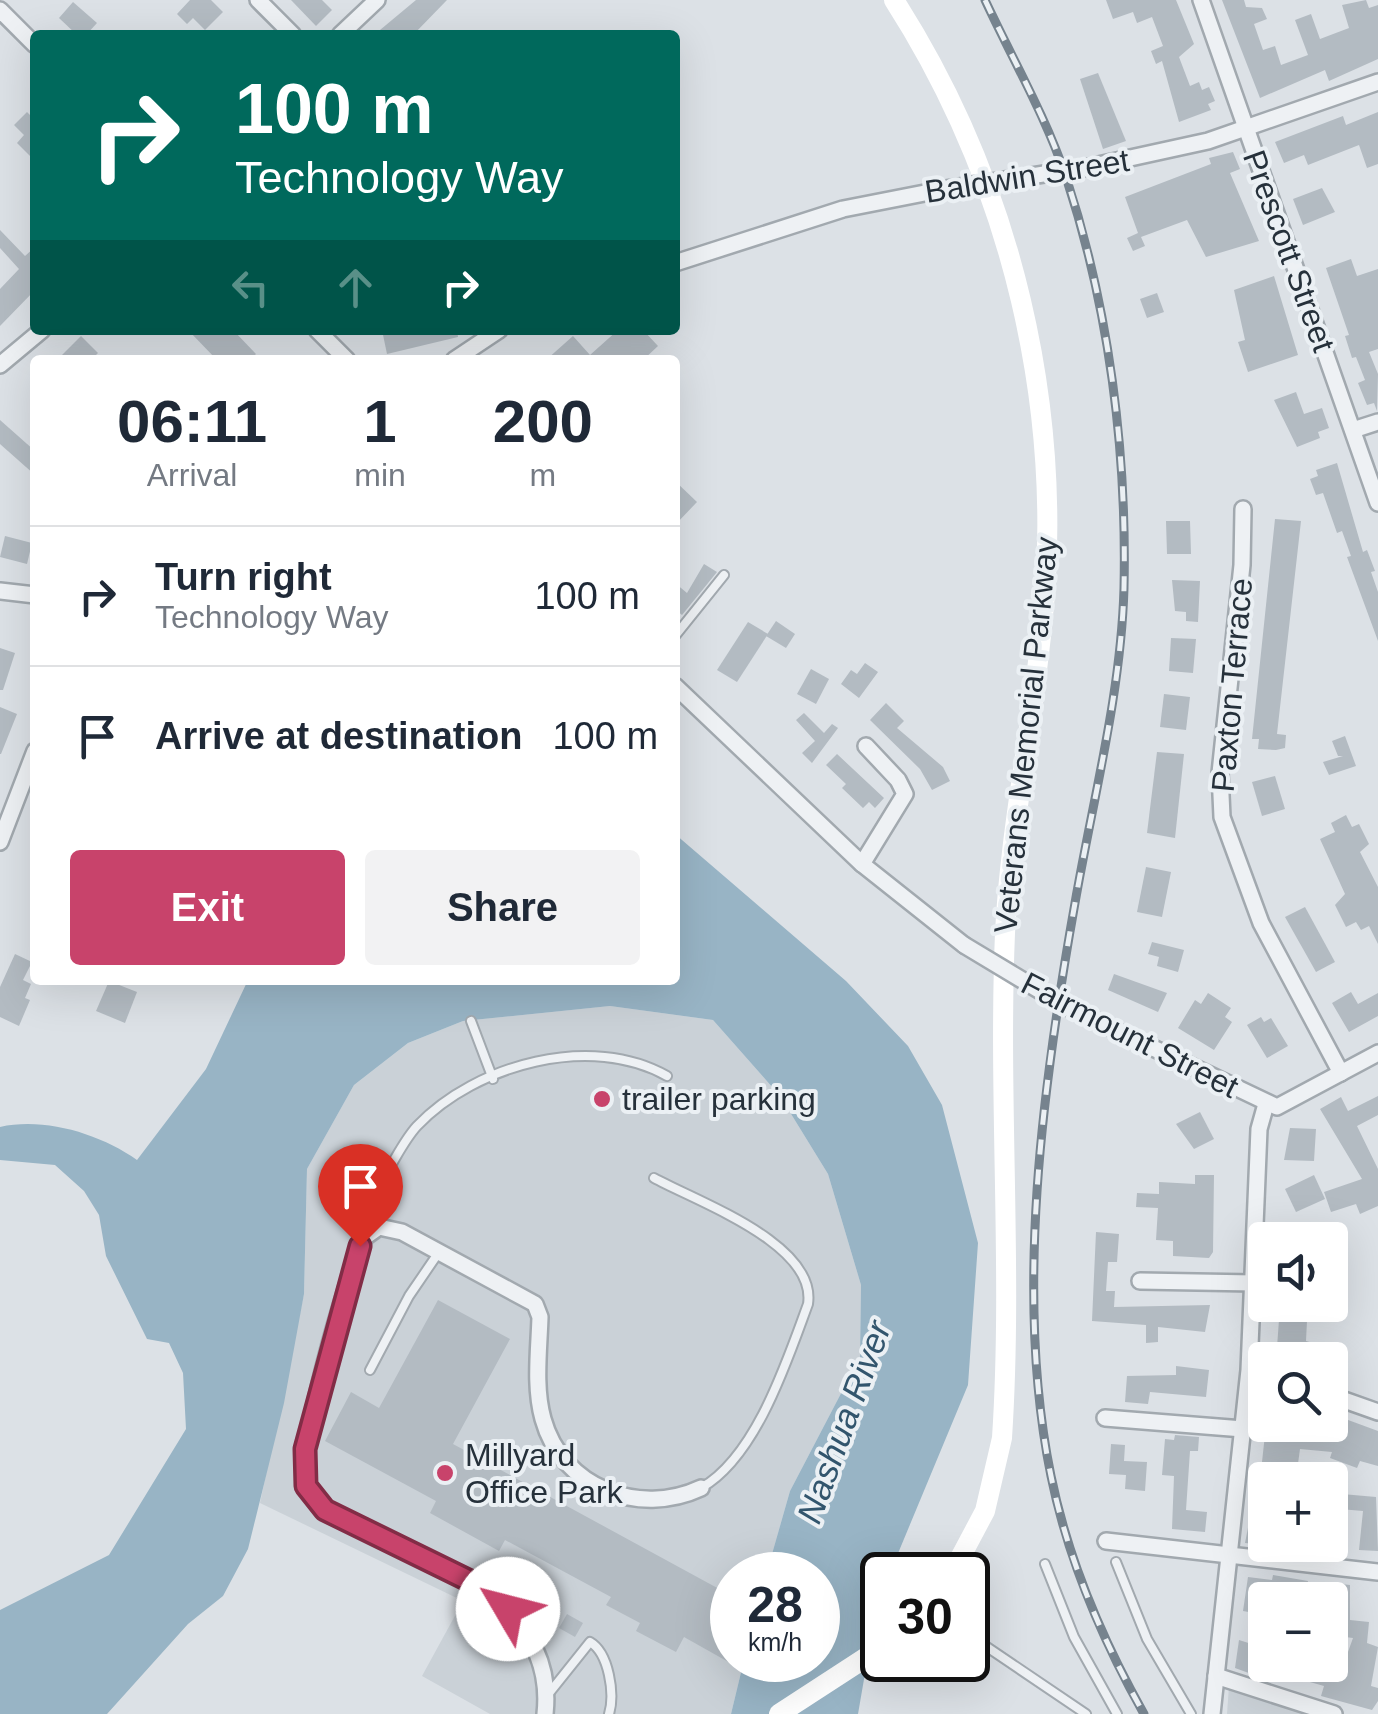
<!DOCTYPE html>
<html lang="en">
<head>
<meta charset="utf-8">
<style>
  body { margin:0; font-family:Helvetica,sans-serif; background:#f2f2f3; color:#1f2937; height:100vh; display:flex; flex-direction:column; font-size:38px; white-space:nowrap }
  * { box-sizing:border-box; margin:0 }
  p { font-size:32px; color:#747a83 }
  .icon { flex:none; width:55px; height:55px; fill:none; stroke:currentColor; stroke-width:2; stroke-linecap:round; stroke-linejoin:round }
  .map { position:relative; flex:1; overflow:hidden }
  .drawer { position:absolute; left:30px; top:355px; width:650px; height:630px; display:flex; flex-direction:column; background:#fff; border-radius:10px; box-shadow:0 10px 40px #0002 }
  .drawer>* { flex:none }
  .banner { position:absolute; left:30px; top:30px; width:650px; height:305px; border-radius:10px; box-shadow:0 10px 40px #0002; background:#00695c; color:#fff; overflow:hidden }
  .controls { position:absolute; left:1248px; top:1222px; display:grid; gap:20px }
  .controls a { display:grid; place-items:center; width:100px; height:100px; border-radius:10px; background:#fff; box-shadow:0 10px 40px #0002; font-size:50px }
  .speed { position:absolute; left:710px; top:1552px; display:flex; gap:20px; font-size:50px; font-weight:700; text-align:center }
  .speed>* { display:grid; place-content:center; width:130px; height:130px; border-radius:50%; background:#fff; box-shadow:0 10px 40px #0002; line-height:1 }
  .speed small { font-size:25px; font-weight:400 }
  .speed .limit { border:5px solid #111; border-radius:15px; background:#fff; color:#111 }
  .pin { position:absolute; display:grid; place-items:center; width:85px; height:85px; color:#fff; margin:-102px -42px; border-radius:50% 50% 50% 0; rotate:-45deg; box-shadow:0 0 10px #0007 }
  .pin .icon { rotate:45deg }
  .me { position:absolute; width:110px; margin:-55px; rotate:307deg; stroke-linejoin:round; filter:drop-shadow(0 0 8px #0008) }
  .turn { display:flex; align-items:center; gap:35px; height:210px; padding:0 40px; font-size:45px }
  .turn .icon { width:130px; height:130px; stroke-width:2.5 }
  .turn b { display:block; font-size:70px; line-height:85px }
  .lanes { display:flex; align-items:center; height:95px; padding:0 40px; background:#0003; justify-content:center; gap:50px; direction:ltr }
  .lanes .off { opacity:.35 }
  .eta { display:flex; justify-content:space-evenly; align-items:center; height:170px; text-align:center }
  .eta b { font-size:60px; font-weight:700; line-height:70px }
  .action { display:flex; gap:20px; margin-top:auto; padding:20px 40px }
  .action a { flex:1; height:115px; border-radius:10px; background:#c8436b; color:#fff; font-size:40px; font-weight:700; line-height:115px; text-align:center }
  .action a+a { background:#f2f2f3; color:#1f2937 }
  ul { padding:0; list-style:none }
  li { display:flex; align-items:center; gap:30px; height:140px; padding:0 40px; border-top:2px solid #e0e1e3 }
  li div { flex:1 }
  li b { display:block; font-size:38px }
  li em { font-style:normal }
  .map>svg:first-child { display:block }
  .built { fill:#cad1d7 }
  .water { fill:#98b4c5 }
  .building { fill:#b3bbc2 }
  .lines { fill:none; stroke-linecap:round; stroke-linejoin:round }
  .service-casing { stroke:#a2a9af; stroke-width:12 }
  .minor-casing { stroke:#a2a9af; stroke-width:20 }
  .service { stroke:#eef1f4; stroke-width:8 }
  .minor { stroke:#eef1f4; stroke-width:15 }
  .secondary { stroke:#fff; stroke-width:20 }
  .rail-casing { stroke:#76838e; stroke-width:9 }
  .rail { stroke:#ebf0f4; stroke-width:5; stroke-dasharray:15; stroke-linecap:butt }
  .minor-bridge-casing { stroke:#a2a9af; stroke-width:20; stroke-linecap:butt }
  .minor-bridge { stroke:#eef1f4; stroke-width:15 }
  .route-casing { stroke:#822c46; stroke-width:25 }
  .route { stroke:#c8436b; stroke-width:18 }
  .poi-dot { fill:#c8436b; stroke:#ebf0f4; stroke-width:4 }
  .labels { text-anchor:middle; stroke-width:8; stroke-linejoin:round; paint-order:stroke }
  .street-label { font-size:32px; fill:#26313b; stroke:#ebf0f4 }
  .poi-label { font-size:32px; fill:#26313b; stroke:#ebf0f4; text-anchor:start }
  .water-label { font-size:35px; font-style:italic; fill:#32556d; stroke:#ebf0f4 }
</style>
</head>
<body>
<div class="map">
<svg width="1378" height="1714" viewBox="0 0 1378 1714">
  <rect width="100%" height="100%" fill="#dce1e6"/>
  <g class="built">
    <polygon points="610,1006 713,1020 780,1096 828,1174 861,1285 860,1357 790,1491 766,1575 732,1575 732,1660 744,1660 731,1714 490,1714 422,1676 463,1601 260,1503 304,1294 307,1169 354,1085 408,1043 463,1021"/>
    <polygon points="1229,1686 1312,1714 1227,1714"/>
  </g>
  <path class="water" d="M 675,834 L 846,981 L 908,1046 L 942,1105 L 978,1243 L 968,1385 L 889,1575 L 882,1575 L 858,1714 L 731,1714 L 744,1660 L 818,1660 L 818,1575 L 766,1575 L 790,1491 L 860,1357 L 861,1285 L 828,1174 L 780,1096 L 713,1020 L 610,1006 L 463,1021 L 408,1043 L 354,1085 L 307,1169 L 304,1294 L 284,1403 L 248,1549 L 223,1596 L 188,1624 L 107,1714 L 0,1714 L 0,1610 L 109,1555 L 186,1429 L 183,1373 L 169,1343 L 147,1339 L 106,1256 L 99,1215 L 84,1191 L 55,1165 L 0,1160 L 0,1127 C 45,1117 100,1134 137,1160 L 206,1069 L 248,980 L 675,980 Z"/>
  <g class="building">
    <polygon points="190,0 211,0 223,12 205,30 193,18 187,24 177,14"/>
    <polygon points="291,0 322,0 332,10 316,26"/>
    <polygon points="416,0 447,0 413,35 374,35"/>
    <polygon points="1106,0 1176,0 1194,44 1179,57 1190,86 1199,82 1202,90 1209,87 1215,101 1208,104 1211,110 1179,122 1162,61 1156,64 1151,51 1163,46 1152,17 1137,23 1133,12 1113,19"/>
    <polygon points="1222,0 1244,0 1246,7 1262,8 1267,19 1254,24 1263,50 1275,46 1281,65 1308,55 1295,20 1311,14 1320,39 1349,28 1342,5 1366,0 1369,8 1378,5 1378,59 1329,81 1325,70 1260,98"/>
    <polygon points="73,2 97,23 86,35 77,35 59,18"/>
    <polygon points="1098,73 1126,141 1103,149 1080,79"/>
    <polygon points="27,112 35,120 35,161 17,143 24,135 14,125"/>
    <polygon points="1378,112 1378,164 1367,168 1359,145 1308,165 1304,155 1284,163 1275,142 1343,116 1346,125"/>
    <polygon points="1233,152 1240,169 1230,173 1259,241 1206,257 1187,220 1141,237 1145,246 1133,251 1127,238 1138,233 1125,197 1211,164 1209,158"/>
    <polygon points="1322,188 1335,212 1303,225 1293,199"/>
    <polygon points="0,230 25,256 35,247 35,290 0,326 0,289 19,269 0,248"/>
    <polygon points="1351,259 1357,276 1378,269 1378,349 1369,352 1378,374 1377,411 1374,403 1367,405 1358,383 1365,380 1356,357 1352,358 1345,336 1349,335 1326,268"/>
    <polygon points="1274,276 1298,355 1248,372 1238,342 1245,340 1234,290"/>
    <polygon points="1157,293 1164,312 1147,318 1140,299"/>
    <polygon points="188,330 233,330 256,354 250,360 217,360"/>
    <polygon points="382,330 457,330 458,337 387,354"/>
    <polygon points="618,330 643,330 658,346 643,360 546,360 573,336 590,355"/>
    <polygon points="81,336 98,353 91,360 57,360"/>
    <polygon points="1296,392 1304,414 1322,408 1329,428 1318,432 1320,438 1297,447 1274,400"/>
    <polygon points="0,420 35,451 35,475 0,444"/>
    <polygon points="1337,463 1363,552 1367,550 1375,571 1371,572 1378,592 1378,641 1347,557 1351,556 1342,531 1337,533 1323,493 1316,495 1310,479 1318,476 1316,470"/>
    <polygon points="675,481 697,502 675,525"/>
    <polygon points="1275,519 1301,521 1277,734 1286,735 1285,748 1276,750 1258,749 1259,739 1252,739"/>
    <polygon points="1166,521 1190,521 1191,554 1167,554"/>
    <polygon points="5,536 32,543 27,564 0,557"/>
    <polygon points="704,564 717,572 682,615 675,609 675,583 687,593"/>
    <polygon points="1172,580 1200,581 1198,622 1186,621 1186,612 1175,611"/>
    <polygon points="776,621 795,634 786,648 766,636"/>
    <polygon points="748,622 768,634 737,682 717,670"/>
    <polygon points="1171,638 1196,639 1193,673 1169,671"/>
    <polygon points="0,648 15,653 3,690 0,690"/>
    <polygon points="865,663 878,672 859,698 841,684 851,670 857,674"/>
    <polygon points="811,669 829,679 816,704 797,694"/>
    <polygon points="1164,694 1190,697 1186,730 1160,727"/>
    <polygon points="886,703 904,721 897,728 943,767 950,781 932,790 920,769 870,720"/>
    <polygon points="0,707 17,714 1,754 0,754"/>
    <polygon points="804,713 824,733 832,724 838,728 812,763 802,753 815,741 796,720"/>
    <polygon points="1345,736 1356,766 1329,775 1323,762 1343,756 1338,756 1332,741"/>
    <polygon points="1157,752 1184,754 1175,838 1147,833"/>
    <polygon points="837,754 884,798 875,808 869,802 863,808 842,788 846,784 826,765"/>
    <polygon points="1275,776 1285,809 1262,816 1252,782"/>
    <polygon points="1346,815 1352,827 1359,824 1369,844 1360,852 1378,887 1378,944 1369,926 1361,930 1356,922 1346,927 1335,905 1345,894 1320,839 1335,832 1331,823"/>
    <polygon points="1146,867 1171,872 1162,917 1137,912"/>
    <polygon points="1305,907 1335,962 1316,972 1285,917"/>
    <polygon points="1152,942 1184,950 1178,972 1157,966 1159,957 1148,954"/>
    <polygon points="15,954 32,962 23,980 31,984 25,998 30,1000 19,1026 0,1017 0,987"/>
    <polygon points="1114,974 1167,993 1158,1012 1108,990"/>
    <polygon points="109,981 137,992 125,1023 96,1011"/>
    <polygon points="1351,992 1358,1004 1378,993 1378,1016 1349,1032 1332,1003"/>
    <polygon points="1208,993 1231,1008 1225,1017 1232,1022 1214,1050 1178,1028 1195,1000 1201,1004"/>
    <polygon points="1261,1017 1264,1022 1271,1018 1288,1046 1267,1058 1247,1025"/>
    <polygon points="1378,1096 1378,1115 1357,1126 1378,1169 1378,1206 1360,1214 1356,1204 1331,1212 1324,1192 1362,1179 1320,1109 1341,1097 1348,1111"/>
    <polygon points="1200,1112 1214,1139 1194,1149 1176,1124"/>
    <polygon points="1290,1128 1316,1129 1314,1161 1284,1160"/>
    <polygon points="1195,1175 1214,1175 1213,1252 1209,1258 1173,1256 1173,1241 1156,1240 1158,1208 1136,1207 1137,1193 1159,1194 1159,1182 1195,1184"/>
    <polygon points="1314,1175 1325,1199 1296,1212 1285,1189"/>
    <polygon points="1096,1232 1119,1234 1117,1262 1108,1262 1106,1291 1115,1291 1114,1307 1210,1305 1205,1332 1158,1327 1158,1342 1146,1343 1146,1325 1092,1321"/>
    <polygon points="438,1300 510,1339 453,1444 732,1596 732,1664 684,1637 676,1652 636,1631 640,1623 606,1605 611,1597 505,1540 499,1551 430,1513 436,1501 325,1441 351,1392 379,1408"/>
    <polygon points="1279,1320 1307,1321 1306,1341 1313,1343 1308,1358 1277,1347"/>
    <polygon points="1176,1366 1209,1370 1206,1397 1150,1392 1148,1404 1125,1402 1127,1376 1176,1375"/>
    <polygon points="1340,1417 1378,1431 1378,1466 1360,1461 1357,1468 1330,1458 1332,1452 1300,1449 1297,1471 1262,1462 1266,1425 1303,1430 1302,1436 1332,1440"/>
    <polygon points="1175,1435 1199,1437 1198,1451 1190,1451 1186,1510 1207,1512 1205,1532 1172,1529 1174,1476 1162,1475 1165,1439 1174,1440"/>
    <polygon points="1111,1444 1125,1445 1124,1461 1147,1462 1145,1491 1125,1489 1126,1475 1109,1474"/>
    <polygon points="1256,1487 1265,1488 1265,1545 1245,1543"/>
    <polygon points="1342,1494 1376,1497 1378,1551 1359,1550 1363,1511 1340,1509"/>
    <polygon points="1273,1575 1308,1581 1305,1600 1265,1600 1265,1615 1243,1611 1248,1577 1272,1580"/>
    <polygon points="1332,1583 1350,1585 1350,1620 1369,1622 1367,1643 1378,1647 1371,1686 1378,1688 1378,1701 1372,1710 1321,1696 1324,1686 1264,1669 1264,1665 1308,1665 1339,1677 1353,1638 1330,1635"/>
    <polygon points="567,1614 583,1623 575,1637 559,1628"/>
    <polygon points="1239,1640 1261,1647 1257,1676 1235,1668"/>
  </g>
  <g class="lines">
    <defs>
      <g id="service">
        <polyline points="675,636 724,575"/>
        <polyline points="471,1021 493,1079"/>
        <path d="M 654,1178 C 698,1202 817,1244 808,1304 C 787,1361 756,1457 701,1488"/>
        <path d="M 374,1229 C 366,1207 376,1190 387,1172 C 397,1156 405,1139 417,1126 C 476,1064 592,1033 667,1076"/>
        <polyline points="370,1370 409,1296 439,1252"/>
        <polyline points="1116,1562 1147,1639 1191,1714"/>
        <polyline points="1045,1564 1074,1637 1117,1714"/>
        <polyline points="984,1645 1086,1714"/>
        <path d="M 546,1697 L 590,1642 C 609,1653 615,1694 609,1714"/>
      </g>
      <g id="minor">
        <polyline points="258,0 293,35"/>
        <polyline points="1201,0 1378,503"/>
        <polyline points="0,10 35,45"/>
        <polyline points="340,35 377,0"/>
        <polyline points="1089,167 1208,141 1378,82"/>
        <polyline points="675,263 843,209 940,190"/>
        <polyline points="317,330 347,360"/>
        <polyline points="454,360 499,330"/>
        <polyline points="0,365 42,330"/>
        <polyline points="1353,430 1378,422"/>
        <polyline points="1243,509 1242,565 1220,773 1222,817 1261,923 1341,1073"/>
        <polyline points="0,591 35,595"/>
        <polyline points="675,686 862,864 964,945"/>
        <polyline points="0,842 35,751"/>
        <polyline points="862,864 905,794 898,780 866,746"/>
        <polyline points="1067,1007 1277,1107 1378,1053"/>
        <polyline points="1140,1281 1254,1283"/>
        <polyline points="1330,1395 1378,1412"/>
        <polyline points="1105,1418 1243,1429"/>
        <polyline points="1106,1541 1378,1572"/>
        <polyline points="1216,1676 1334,1714"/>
        <path d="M 545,1714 C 557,1604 441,1566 361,1528 C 341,1518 317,1510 307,1488 C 294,1458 348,1271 365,1237 L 379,1227 L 402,1232 L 535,1304 L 540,1317 C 539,1350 534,1387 543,1419 C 562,1488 639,1517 701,1488"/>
        <polyline points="1212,1714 1249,1370 1259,1129 1266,1104"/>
      </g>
    </defs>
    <use href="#service" class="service-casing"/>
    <use href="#minor" class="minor-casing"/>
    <use href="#service" class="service"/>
    <use href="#minor" class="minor"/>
    <g class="secondary">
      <path d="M 894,0 C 1012,184 1065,408 1042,626 C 1032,729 1010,830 1005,933 C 998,1101 1013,1271 1002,1438 L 985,1511 L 951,1575"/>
      <polyline points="779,1714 882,1647"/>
    </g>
    <defs>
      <path id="rail" d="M 985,0 C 1012,58 1046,117 1066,177 C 1109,308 1127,451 1124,588 C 1121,694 1093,799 1075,903 C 1043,1083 1014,1295 1051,1476 C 1068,1560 1102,1639 1144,1714"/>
    </defs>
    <use href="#rail" class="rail-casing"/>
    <use href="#rail" class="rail"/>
    <defs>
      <g id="minor-bridge">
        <polyline points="940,190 1089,167"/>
        <polyline points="964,945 1067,1007"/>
      </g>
    </defs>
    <use href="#minor-bridge" class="minor-bridge-casing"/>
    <use href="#minor-bridge" class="minor-bridge"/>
  </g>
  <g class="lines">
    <defs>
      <polyline id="route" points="360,1246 305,1449 306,1486 325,1510 472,1582 508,1609"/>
    </defs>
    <use href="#route" class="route-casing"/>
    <use href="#route" class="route"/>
  </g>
  <g class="poi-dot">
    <circle cx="602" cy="1099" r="10"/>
    <circle cx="445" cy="1473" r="10"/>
  </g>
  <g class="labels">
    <g class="street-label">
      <text transform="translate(1027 176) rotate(-9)" y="11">Baldwin Street</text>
      <text transform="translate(1289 251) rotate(70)" y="11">Prescott Street</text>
      <text transform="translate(1232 685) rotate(-85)" y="11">Paxton Terrace</text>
      <text transform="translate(1026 735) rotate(-84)" y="11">Veterans Memorial Parkway</text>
      <text transform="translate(1130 1035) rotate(27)" y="11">Fairmount Street</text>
    </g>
    <g class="poi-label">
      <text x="622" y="1110">trailer parking</text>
      <text x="465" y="1466">Millyard<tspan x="465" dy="37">Office Park</tspan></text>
    </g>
    <g class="water-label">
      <text transform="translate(844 1422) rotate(-70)" y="12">Nashua River</text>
    </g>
  </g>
</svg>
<div class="controls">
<a><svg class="icon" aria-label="sound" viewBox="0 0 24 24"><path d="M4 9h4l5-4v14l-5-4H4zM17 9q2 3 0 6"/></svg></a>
<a><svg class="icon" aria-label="search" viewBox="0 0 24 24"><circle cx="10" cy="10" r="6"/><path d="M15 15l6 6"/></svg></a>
<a>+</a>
<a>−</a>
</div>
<div class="speed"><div>28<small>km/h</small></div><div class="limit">30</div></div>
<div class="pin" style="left:360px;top:1246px;background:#d93025"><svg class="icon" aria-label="arrive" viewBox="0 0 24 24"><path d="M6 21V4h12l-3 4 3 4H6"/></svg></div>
<svg class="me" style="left:508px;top:1609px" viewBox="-20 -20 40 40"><circle r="19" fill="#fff"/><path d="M0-13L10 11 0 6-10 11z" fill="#c8436b"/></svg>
<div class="banner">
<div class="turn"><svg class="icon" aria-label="right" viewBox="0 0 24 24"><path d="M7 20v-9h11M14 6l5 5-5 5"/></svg><div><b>100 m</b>Technology Way</div></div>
<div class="lanes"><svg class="icon off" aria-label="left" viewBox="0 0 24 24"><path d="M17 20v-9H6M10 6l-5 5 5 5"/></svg><svg class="icon off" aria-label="ahead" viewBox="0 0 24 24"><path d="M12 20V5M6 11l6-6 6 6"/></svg><svg class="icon" aria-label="right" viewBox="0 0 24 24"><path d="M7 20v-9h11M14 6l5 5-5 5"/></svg></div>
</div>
<section class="drawer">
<div class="eta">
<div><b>06:11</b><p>Arrival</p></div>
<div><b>1</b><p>min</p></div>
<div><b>200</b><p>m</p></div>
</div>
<ul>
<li><svg class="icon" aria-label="right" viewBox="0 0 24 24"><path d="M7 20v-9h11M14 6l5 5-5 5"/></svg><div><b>Turn right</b><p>Technology Way</p></div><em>100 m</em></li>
<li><svg class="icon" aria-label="arrive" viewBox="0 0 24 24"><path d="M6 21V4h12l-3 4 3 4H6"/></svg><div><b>Arrive at destination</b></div><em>100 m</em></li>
</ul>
<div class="action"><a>Exit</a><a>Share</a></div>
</section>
</div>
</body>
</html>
